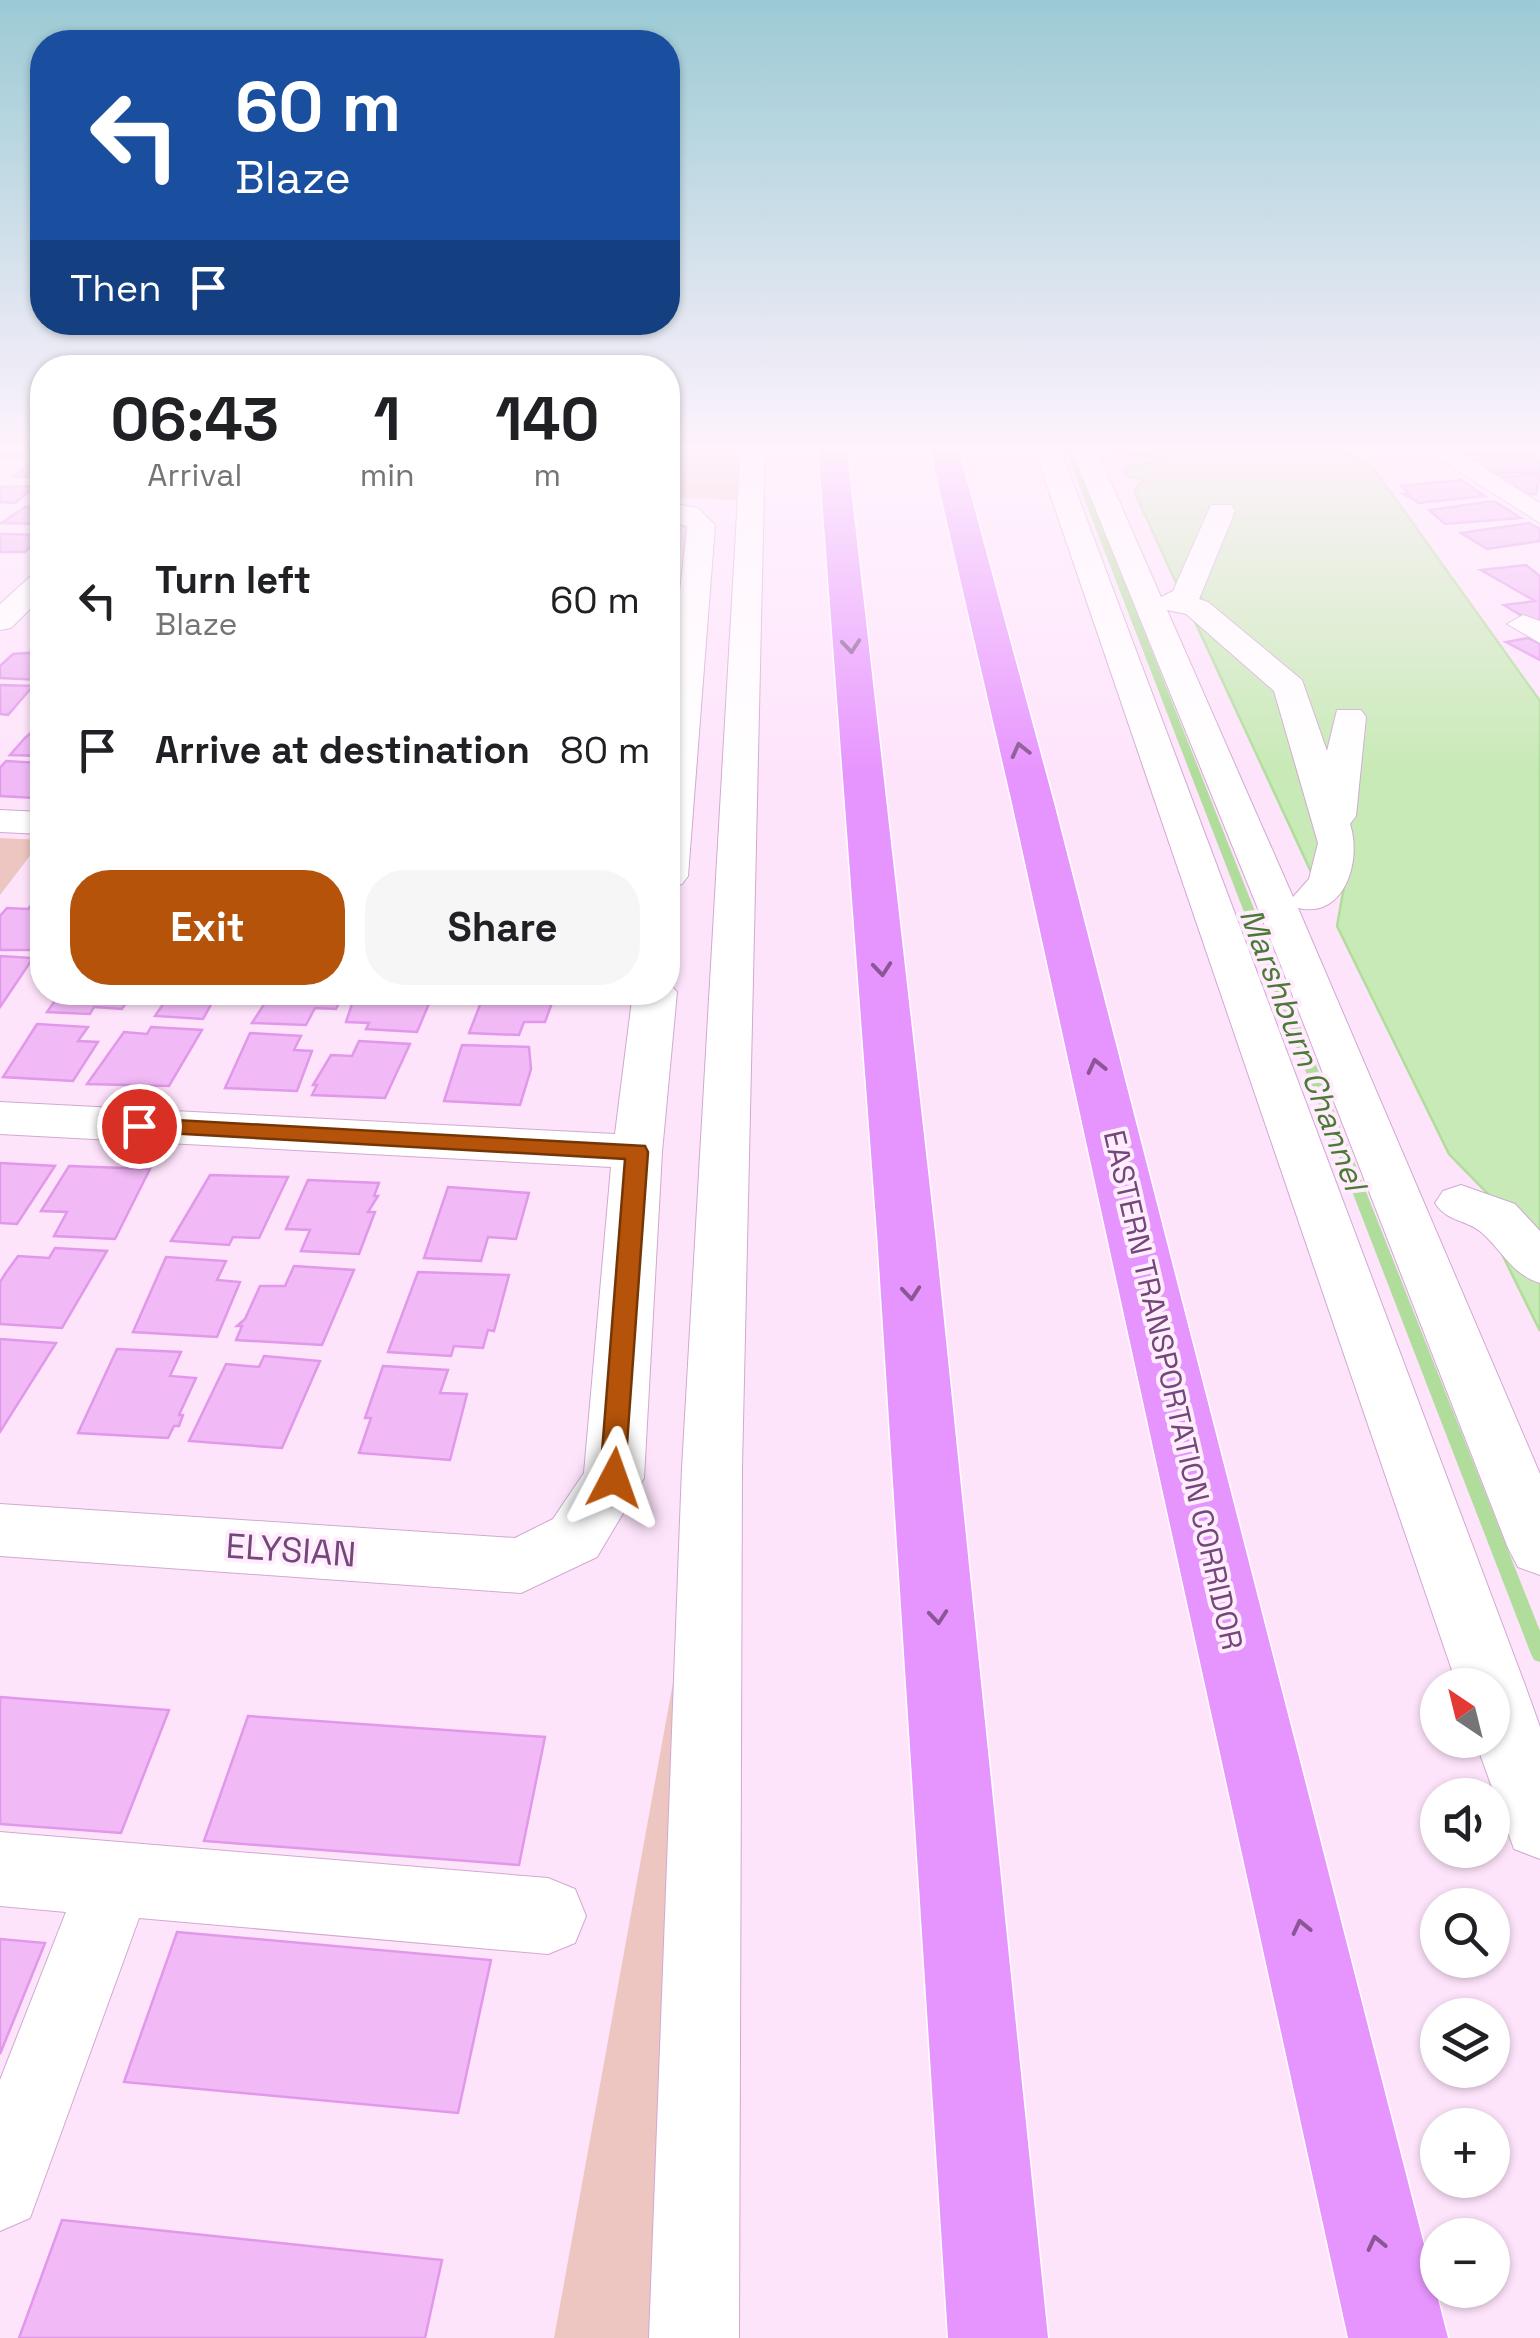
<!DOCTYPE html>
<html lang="en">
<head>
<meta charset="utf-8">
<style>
  body { margin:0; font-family:"Space Grotesk",sans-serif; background:#f6f6f6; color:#202124; height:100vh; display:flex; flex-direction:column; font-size:38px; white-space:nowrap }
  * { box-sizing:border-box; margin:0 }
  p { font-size:32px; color:#757577 }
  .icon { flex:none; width:55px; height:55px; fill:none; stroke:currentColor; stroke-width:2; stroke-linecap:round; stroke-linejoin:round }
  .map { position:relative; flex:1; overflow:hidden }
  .details { position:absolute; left:30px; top:355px; width:650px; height:650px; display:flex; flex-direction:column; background:#fff; border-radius:40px; box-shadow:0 2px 8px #0004 }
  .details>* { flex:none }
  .banner { position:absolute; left:30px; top:30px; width:650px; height:305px; border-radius:40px; box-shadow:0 2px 8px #0004; background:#1a4fa0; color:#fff; overflow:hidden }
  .needle { width:65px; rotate:325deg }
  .fabs { position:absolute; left:1420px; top:1668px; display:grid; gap:20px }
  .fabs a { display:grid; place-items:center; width:90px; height:90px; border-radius:50%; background:#fff; box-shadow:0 2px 8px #0004; font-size:50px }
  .pin { position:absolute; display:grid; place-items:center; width:85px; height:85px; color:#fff; margin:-42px; border:5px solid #fff; border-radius:50%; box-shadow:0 2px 10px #0007 }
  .me { position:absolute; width:110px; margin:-55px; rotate:4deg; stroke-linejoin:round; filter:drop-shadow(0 0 8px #0008) }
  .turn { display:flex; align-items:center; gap:35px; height:210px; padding:0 40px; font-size:45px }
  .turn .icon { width:130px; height:130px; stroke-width:2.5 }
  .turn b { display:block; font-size:70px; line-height:85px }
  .then { display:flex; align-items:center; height:95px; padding:0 40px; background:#0003; gap:20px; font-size:38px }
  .eta { display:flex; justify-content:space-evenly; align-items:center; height:170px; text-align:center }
  .eta b { font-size:60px; font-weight:800; line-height:70px }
  .primary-button { display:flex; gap:20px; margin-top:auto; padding:20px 40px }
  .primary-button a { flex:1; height:115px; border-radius:40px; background:#b45309; color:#fff; font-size:40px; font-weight:800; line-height:115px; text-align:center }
  .primary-button a+a { background:#f6f6f6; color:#202124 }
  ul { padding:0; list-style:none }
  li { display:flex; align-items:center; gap:30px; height:150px; padding:0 40px }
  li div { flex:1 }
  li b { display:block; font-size:38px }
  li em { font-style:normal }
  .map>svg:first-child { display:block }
  .green { fill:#edc6c1 }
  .water { fill:#c8eab6; stroke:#b1dd9c; stroke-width:2.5 }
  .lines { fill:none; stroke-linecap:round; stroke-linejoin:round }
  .stream { fill:#b1dd9c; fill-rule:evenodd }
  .building { fill:#f1b9f6; stroke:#e298ea; stroke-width:2.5 }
  .minor-casing { stroke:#d0a9d1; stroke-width:2 }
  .highway-casing { stroke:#fff; stroke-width:3 }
  .minor { fill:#fff; fill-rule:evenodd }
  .highway { fill:#e795fe; fill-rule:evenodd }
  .oneway { stroke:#8a5794 }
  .route { fill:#b45309; stroke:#753606; stroke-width:2.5 }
  .labels { text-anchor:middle; stroke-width:8; stroke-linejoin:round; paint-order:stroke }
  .street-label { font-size:30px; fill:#734779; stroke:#ffecfd }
  .water-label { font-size:32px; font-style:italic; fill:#4b7936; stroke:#ffecfd }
  .near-street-label { font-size:35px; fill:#734779; stroke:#ffecfd }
</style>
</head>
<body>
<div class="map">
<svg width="1540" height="2338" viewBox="0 0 1540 2338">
  <rect width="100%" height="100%" fill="#fee4fb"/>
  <g class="green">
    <polygon points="668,444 745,444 745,500 668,498"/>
    <polygon points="0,838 42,840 0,895"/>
    <polygon points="712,1468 681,2338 554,2338"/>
  </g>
  <polygon class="water" points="1113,444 1326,444 1369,462 1540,701 1540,1331 1498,1246 1528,1235 1449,1154 1337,926 1345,881 1313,876 1191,613 1207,609 1198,592 1179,589 1134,491 1144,480 1126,475 1124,468 1166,459 1117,453"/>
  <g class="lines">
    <polygon class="stream" points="1063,444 1070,444 1540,1631 1540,1662 1534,1660 1531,1654"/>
  </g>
  <g class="building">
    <polygon points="12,444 42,444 42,453 31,458 2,457 7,453 0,453"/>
    <polygon points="1444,444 1518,444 1530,452 1465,455"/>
    <polygon points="1533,455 1540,460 1540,472 1491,474 1467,460"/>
    <polygon points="31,462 42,462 42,477 14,476"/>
    <polygon points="1540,474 1536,494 1518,494 1494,478"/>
    <polygon points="1461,480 1485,496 1419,503 1404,494 1410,494 1401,486"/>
    <polygon points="35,486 15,503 0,502 0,487"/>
    <polygon points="1494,501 1521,518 1445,524 1429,510"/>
    <polygon points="25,507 42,507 42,524 1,523"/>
    <polygon points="1529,523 1540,529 1540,541 1487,549 1461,533"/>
    <polygon points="0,534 4,534 42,535 25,552 0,552"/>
    <polygon points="1526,565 1540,576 1540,627 1504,605 1535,601 1481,570"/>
    <polygon points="1528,638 1540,644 1540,660 1506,642"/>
    <polygon points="42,652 40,680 0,678 0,666 13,654"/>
    <polygon points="0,685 33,686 8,715 0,714"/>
    <polygon points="42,723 42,756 10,755 25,738"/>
    <polygon points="6,761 41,763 37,767 42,767 42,789 34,798 0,796 0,768"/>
    <polygon points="32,904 42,905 42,946 39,950 0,950 0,916 7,908 28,909"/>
    <polygon points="0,956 33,958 0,1007"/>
    <polygon points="61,992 133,992 122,1009 94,1007 90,1014 47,1012"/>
    <polygon points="148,992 218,992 203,1019 155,1016 164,1003 143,1001"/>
    <polygon points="272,992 344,992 336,1009 315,1008 306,1025 252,1023"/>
    <polygon points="356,992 434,992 417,1032 366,1029 369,1023 346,1022"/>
    <polygon points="485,992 556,992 545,1022 524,1022 519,1035 469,1033"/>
    <polygon points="37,1024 88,1027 78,1041 98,1042 73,1081 3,1077"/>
    <polygon points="151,1027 202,1030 169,1086 87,1084 124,1032 147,1034"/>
    <polygon points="250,1033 301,1036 294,1050 312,1051 297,1091 225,1088"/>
    <polygon points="359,1041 410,1044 385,1098 312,1095 317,1085 313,1085 331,1055 352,1056"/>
    <polygon points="462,1045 529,1047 531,1069 520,1105 444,1101"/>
    <polygon points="0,1163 55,1166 17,1224 0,1223"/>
    <polygon points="69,1166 150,1169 115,1239 54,1236 67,1212 41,1211"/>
    <polygon points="210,1175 288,1177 259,1238 233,1237 229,1245 171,1241"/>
    <polygon points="308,1180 379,1183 374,1196 378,1196 368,1212 375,1212 359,1254 301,1251 310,1230 286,1229"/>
    <polygon points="448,1187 529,1193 516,1239 488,1237 481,1261 424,1258"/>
    <polygon points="55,1248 107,1251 62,1328 0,1324 0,1282 5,1274 18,1256 49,1258"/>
    <polygon points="166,1257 226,1261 217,1280 240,1282 217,1337 133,1332"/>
    <polygon points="294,1266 354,1270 322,1345 236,1340 242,1326 237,1326 245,1319 260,1286 285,1286"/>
    <polygon points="418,1272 509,1275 494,1331 488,1330 483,1348 454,1346 451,1356 388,1352"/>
    <polygon points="0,1339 56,1343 0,1432"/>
    <polygon points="117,1349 181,1352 170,1376 196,1378 179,1415 183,1415 179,1426 174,1426 168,1438 78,1433"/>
    <polygon points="264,1356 320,1361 282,1448 189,1441 226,1364 259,1367"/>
    <polygon points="383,1366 448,1370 440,1393 467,1394 450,1460 359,1453 371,1418 365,1418"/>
    <polygon points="0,1697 169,1710 121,1833 0,1824"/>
    <polygon points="248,1716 545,1737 519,1865 204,1841"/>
    <polygon points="177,1932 491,1960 458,2113 124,2082"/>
    <polygon points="0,1939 45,1943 0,2054"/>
    <polygon points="62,2220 442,2260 425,2338 19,2338"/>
  </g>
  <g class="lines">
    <defs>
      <g id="minor">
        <polygon points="741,444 765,444 742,1468 739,2338 649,2338 682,1468"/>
        <polygon points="1029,444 1054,444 1064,459 1525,1685 1540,1727 1540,1859 1514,1849 1475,1740 1492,1740 1492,1685 1457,1685 1038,459"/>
        <path d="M 1069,444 L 1094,444 L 1161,597 L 1173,591 L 1211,505 L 1231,505 L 1235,511 L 1199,599 L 1208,602 L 1302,680 L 1327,751 L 1337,710 L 1361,710 L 1366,717 L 1356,816 L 1350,824 C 1362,860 1345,919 1298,908 L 1540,1474 L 1540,1575 L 1518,1567 L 1508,1548 L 1278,958 ZM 1167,610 L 1186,614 L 1274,691 L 1318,843 L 1309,879 L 1293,897 Z"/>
        <polygon points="1416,444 1446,444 1540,503 1540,523"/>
        <polygon points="668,503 698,508 715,525 688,876 682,884 668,888 668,701 687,527 668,519"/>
        <polygon points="42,572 42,597 11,628 0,630 0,604 32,575"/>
        <polygon points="1523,615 1540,621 1540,643 1507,624"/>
        <polygon points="0,810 42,812 42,834 0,832"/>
        <polygon points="668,982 677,992 662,1152 644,1478 597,1557 521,1593 0,1556 0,1504 515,1538 553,1519 584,1473 611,1167 0,1134 0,1102 615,1134 633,992 668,992"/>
        <path d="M 1461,1185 L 1515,1204 L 1540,1231 L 1540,1283 C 1511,1274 1503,1251 1481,1232 C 1465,1219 1447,1222 1435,1203 L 1443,1191 Z"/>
        <polygon points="0,1832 548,1878 575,1889 586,1916 575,1943 548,1954 139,1918 30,2218 0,2231 0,2080 66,1912 0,1906"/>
      </g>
      <g id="highway">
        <polygon points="818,444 846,444 935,1233 1048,2338 948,2338 877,1233"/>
        <polygon points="929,444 957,444 1054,803 1448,2338 1348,2338 1012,803"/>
      </g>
    </defs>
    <use href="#minor" class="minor-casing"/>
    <use href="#highway" class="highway-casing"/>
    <use href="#minor" class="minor"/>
    <use href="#highway" class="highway"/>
  </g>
  <defs><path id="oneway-chevron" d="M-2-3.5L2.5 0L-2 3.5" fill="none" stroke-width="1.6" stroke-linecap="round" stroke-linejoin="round" transform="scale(2.5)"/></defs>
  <g class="oneway">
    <use href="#oneway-chevron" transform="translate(851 646) rotate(85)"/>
    <use href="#oneway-chevron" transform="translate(1020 750) rotate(-104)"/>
    <use href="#oneway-chevron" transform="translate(882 969) rotate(85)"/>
    <use href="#oneway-chevron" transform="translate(1096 1066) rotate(-103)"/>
    <use href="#oneway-chevron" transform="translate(911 1293) rotate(85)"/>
    <use href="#oneway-chevron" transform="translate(938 1617) rotate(85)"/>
    <use href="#oneway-chevron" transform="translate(1301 1927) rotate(-103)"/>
    <use href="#oneway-chevron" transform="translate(1376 2243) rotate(-103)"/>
  </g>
  <linearGradient id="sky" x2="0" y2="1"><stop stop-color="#9bcad4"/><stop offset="0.58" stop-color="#fff3fd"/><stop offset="1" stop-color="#fff3fd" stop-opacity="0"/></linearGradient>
  <rect width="1540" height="772" fill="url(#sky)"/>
  <polygon class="route" points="139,1118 645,1146 648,1152 624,1486 604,1486 600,1478 625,1159 131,1131 128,1126"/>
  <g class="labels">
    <g class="street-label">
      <text transform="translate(1173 1390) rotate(77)" y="10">EASTERN TRANSPORTATION CORRIDOR</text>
    </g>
    <g class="water-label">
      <text transform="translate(1303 1049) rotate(69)" y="11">Marshburn Channel</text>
    </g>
    <g class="near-street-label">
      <text transform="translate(291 1550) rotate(4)" y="12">ELYSIAN</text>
    </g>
  </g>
</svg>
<div class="fabs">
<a><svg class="needle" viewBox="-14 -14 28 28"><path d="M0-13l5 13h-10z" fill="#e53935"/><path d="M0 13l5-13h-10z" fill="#757577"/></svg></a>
<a><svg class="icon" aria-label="sound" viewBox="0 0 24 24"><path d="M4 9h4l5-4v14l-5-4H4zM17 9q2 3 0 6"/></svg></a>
<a><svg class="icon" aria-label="search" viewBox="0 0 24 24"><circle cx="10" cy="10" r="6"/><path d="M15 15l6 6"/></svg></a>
<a><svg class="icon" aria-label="layers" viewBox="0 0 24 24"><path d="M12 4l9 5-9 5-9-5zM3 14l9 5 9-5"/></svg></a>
<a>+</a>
<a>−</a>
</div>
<div class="pin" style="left:139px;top:1126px;background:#d93025"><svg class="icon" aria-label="arrive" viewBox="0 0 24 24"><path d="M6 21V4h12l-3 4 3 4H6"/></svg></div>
<svg class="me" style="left:614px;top:1478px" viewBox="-20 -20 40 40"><path d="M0-17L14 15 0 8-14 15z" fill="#b45309" stroke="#fff" stroke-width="4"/></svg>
<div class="banner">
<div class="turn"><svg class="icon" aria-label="left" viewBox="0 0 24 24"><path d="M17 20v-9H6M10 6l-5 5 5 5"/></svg><div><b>60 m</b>Blaze</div></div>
<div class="then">Then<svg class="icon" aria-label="arrive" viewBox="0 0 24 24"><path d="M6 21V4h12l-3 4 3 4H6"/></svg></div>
</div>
<section class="details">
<div class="eta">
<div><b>06:43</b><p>Arrival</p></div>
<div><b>1</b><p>min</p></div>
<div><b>140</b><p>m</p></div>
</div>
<ul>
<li><svg class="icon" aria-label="left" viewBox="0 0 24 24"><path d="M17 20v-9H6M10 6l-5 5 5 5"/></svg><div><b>Turn left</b><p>Blaze</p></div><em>60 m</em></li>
<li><svg class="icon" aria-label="arrive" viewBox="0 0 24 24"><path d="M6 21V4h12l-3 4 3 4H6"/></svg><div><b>Arrive at destination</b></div><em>80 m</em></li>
</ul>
<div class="primary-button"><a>Exit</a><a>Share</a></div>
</section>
</div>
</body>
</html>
